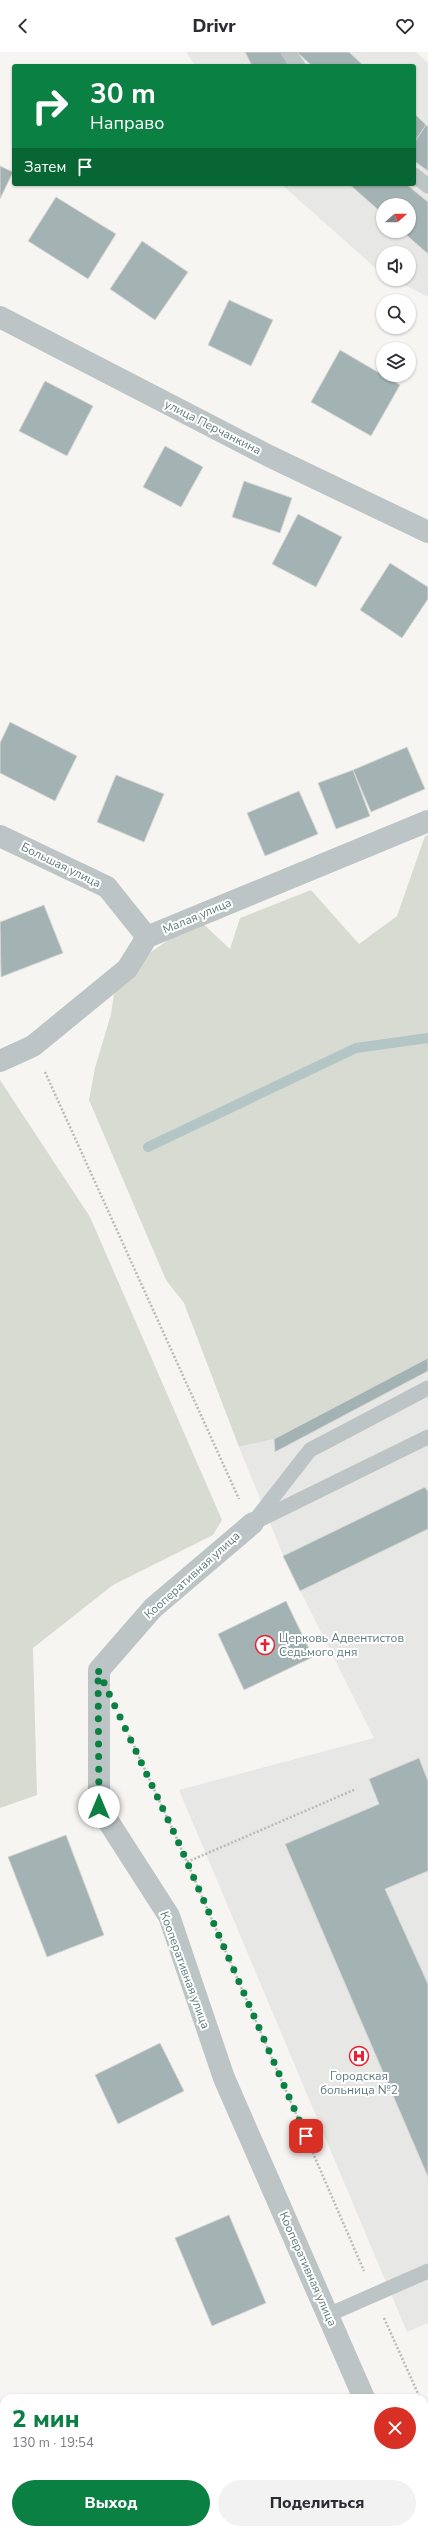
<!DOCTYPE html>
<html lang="ru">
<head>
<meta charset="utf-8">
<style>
  body { margin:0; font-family:"Nunito Sans",sans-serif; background:#f2f2f3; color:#2b2b33; height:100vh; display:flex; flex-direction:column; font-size:15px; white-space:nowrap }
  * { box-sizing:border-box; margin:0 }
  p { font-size:13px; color:#7c7c81 }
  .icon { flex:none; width:22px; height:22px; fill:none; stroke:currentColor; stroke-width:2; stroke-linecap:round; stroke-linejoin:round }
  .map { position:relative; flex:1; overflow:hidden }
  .side { position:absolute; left:0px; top:2342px; width:428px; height:140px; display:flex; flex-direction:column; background:#fff; border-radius:12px 12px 0 0; box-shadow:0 1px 3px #0004 }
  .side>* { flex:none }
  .guide { position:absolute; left:12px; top:12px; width:404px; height:122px; border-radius:4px; box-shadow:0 1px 3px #0004; background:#0b8043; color:#fff; overflow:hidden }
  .needle { width:26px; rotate:69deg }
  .fabs { position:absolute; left:376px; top:146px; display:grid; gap:8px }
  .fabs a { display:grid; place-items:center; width:40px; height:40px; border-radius:50%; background:#fff; box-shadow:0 1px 3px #0004; font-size:20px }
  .pin { position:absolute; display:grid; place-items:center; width:34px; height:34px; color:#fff; margin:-17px; border-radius:8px; box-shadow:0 2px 6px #0006 }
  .me { position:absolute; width:44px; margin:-22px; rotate:0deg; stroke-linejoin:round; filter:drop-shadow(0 0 3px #0008) }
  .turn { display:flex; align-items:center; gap:14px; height:84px; padding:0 12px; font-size:18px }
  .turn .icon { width:52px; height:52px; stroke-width:2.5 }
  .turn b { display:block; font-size:28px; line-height:34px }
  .then { display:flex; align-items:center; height:38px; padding:0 12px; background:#0003; gap:8px; font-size:15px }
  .round { display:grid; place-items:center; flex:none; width:42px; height:42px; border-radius:21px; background:#f2f2f3 }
  .summary { display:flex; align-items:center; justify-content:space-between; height:68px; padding:0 12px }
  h1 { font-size:24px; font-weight:800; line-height:30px; color:#0b8043 }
  .primary-button { display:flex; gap:8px; margin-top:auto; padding:8px 12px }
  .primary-button a { flex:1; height:46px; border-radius:24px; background:#0b8043; color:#fff; font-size:16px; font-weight:800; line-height:46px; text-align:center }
  .primary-button a+a { background:#f2f2f3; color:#2b2b33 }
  header { display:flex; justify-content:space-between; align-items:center; height:52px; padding:0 12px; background:#fff; font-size:18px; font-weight:800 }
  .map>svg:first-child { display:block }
  .built { fill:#e7e7e6; fill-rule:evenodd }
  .green { fill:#d8dbd1 }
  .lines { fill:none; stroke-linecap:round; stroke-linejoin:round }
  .stream { stroke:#b3c6c5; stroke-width:10 }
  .building { fill:#a3b2b3; stroke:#d7d7d5 }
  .path { stroke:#b6bcbd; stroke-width:2.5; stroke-dasharray:2 2; stroke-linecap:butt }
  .lane { stroke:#bcc4c5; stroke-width:15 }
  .street { stroke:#bcc4c5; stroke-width:22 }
  .route { stroke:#0b8043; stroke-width:7; stroke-dasharray:0 12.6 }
  .labels { text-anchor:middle; stroke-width:4; stroke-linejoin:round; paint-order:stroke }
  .street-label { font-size:12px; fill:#607b7f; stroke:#fff }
  .poi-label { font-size:12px; fill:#607b7f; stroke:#fff; text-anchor:start }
</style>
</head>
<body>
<header><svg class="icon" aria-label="back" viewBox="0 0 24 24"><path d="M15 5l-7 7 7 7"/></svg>Drivr<svg class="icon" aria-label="heart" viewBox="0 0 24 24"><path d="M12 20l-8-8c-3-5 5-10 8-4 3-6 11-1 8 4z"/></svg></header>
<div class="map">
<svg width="428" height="2482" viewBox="0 0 428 2482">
  <rect width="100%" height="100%" fill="#f6f5f2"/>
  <g class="built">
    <path d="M 186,0 L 416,0 L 428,11 L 428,245 L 393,227 L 409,227 L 409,201 L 383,201 L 383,222 L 379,219 L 281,132 L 414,132 L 414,14 L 195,14 ZM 383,153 L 409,153 L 409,179 L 383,179 Z"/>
    <polygon points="428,1306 428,2271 407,2280 179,1738 374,1686 285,1508 239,1395 274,1387"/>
  </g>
  <g class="green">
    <polygon points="428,783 428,1306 274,1387 239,1395 184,1251 166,1228 89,1048 95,1016 111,962 114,942 144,905 198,867 230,897 240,866 311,838 359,892 397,864 425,784"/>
    <polygon points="0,1028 90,1165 222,1468 213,1483 113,1533 33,1596 37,1743 0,1756"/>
  </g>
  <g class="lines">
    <polyline class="stream" points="148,1095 356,996 428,986"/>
  </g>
  <g class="building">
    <polygon points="245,0 281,0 289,14 252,14"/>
    <polygon points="297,0 349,0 364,14 312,14"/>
    <polygon points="414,61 426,73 414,91"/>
    <polygon points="426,73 428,74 428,119 414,109 414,91"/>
    <polygon points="0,114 13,120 0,147"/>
    <polygon points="349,132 406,132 428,150 428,202 402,179 409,179 409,153 383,153 383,162"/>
    <polygon points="56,145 116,182 88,227 28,189"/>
    <polygon points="142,189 188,220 155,268 110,237"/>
    <polygon points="229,248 273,268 251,314 208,293"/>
    <polygon points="340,298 400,333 371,384 311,350"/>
    <polygon points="45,329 93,354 67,404 19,379"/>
    <polygon points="165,394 203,415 181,455 143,435"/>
    <polygon points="244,429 292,446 280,481 232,465"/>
    <polygon points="298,462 342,485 316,535 272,512"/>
    <polygon points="390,511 428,535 428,547 402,586 360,558"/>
    <polygon points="10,670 77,704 55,749 0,721 0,691"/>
    <polygon points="407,695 425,737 371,760 353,718"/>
    <polygon points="353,718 370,764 336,777 318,731"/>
    <polygon points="116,723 164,742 144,790 97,770"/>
    <polygon points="299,739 318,782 265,804 247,761"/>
    <polygon points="44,853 63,901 1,925 0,870"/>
    <polygon points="428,1306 428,1319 275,1400 274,1387"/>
    <polygon points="425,1435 428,1440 428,1477 300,1539 283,1504"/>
    <polygon points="286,1549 313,1605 244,1638 218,1582"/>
    <polygon points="419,1706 428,1729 428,1819 385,1837 428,1932 428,2125 285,1792 379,1752 369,1727"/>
    <polygon points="66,1783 104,1883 47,1905 8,1805"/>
    <polygon points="160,1991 184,2039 118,2072 95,2023"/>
    <polygon points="229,2163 266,2251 212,2274 175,2186"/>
    <polygon points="4,2478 39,2478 41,2482 0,2482 0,2479"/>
  </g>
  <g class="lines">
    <g class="path">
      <polyline points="45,1020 239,1447"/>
      <polyline points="129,1683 177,1787 364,2219"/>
      <polyline points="187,1810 356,1737"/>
      <polyline points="384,2266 420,2346"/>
      <polyline points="424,2356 428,2365"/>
    </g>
    <g class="lane">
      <polyline points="288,0 298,14"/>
      <polyline points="414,123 428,134"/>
      <polyline points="257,1469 428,1385"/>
      <polyline points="253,1471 310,1398 428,1336"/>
      <polyline points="328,2263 428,2219"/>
    </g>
    <g class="street">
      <polyline points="0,265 269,404 428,480"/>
      <polyline points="0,784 107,835 147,885"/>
      <polyline points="0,1009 33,994 127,917 147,885 428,769"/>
      <polyline points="253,1471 153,1556 99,1618 99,1755 169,1864 224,2026 364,2346"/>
      <polyline points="423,2478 424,2482"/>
    </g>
  </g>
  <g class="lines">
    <polyline class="route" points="99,1755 98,1618 177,1787 306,2084"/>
  </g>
  <defs>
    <symbol id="church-ring" viewBox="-11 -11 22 22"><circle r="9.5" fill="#fff" stroke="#e91f32" stroke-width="1.5"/><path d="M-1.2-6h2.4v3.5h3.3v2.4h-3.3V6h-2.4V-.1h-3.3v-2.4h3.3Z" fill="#e91f32"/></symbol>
    <symbol id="hospital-ring" viewBox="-11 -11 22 22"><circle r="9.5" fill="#fff" stroke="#e91f32" stroke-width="1.5"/><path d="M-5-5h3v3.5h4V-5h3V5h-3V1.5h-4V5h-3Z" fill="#e91f32"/></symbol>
  </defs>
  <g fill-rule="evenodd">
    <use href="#church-ring" x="254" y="1582" width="22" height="22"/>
    <use href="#hospital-ring" x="348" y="1993" width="22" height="22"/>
  </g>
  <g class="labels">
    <g class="street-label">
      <text transform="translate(213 375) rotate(27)" y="4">улица Перчанкина</text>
      <text transform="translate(61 813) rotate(26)" y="4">Большая улица</text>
      <text transform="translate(197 864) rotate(-23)" y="4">Малая улица</text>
      <text transform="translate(192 1523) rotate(-42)" y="4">Кооперативная улица</text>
      <text transform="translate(185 1918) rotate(70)" y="4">Кооперативная улица</text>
      <text transform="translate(308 2217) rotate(66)" y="4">Кооперативная улица</text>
    </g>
    <g class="poi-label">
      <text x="279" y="1590">Церковь Адвентистов<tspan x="279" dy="14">Седьмого дня</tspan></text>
      <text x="359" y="2028" text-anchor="middle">Городская<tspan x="359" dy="14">больница №2</tspan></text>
    </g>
  </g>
</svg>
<div class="fabs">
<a><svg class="needle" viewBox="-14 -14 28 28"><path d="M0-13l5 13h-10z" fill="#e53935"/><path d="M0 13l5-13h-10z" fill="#7c7c81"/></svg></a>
<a><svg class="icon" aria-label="sound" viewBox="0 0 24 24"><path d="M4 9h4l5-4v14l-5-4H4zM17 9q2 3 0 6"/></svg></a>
<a><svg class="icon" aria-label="search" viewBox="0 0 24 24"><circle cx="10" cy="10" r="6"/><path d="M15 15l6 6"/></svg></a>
<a><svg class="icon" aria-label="layers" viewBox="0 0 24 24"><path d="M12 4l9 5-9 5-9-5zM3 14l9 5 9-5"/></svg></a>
</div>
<div class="pin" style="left:306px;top:2084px;background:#d93025"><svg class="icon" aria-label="arrive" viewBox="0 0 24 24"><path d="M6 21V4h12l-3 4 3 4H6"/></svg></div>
<svg class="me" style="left:99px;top:1755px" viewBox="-20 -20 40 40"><circle r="19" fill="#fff"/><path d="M0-13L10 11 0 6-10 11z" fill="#0b8043"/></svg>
<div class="guide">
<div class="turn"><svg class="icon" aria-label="right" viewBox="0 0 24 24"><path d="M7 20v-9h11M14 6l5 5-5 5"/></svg><div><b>30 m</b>Направо</div></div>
<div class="then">Затем<svg class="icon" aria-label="arrive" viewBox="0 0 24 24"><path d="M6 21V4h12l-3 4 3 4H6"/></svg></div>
</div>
<section class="side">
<div class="summary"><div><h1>2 мин</h1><p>130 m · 19:54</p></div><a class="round" style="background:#d93025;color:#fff"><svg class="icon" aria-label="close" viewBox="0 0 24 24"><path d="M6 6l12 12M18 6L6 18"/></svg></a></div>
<div class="primary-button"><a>Выход</a><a>Поделиться</a></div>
</section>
</div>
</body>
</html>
